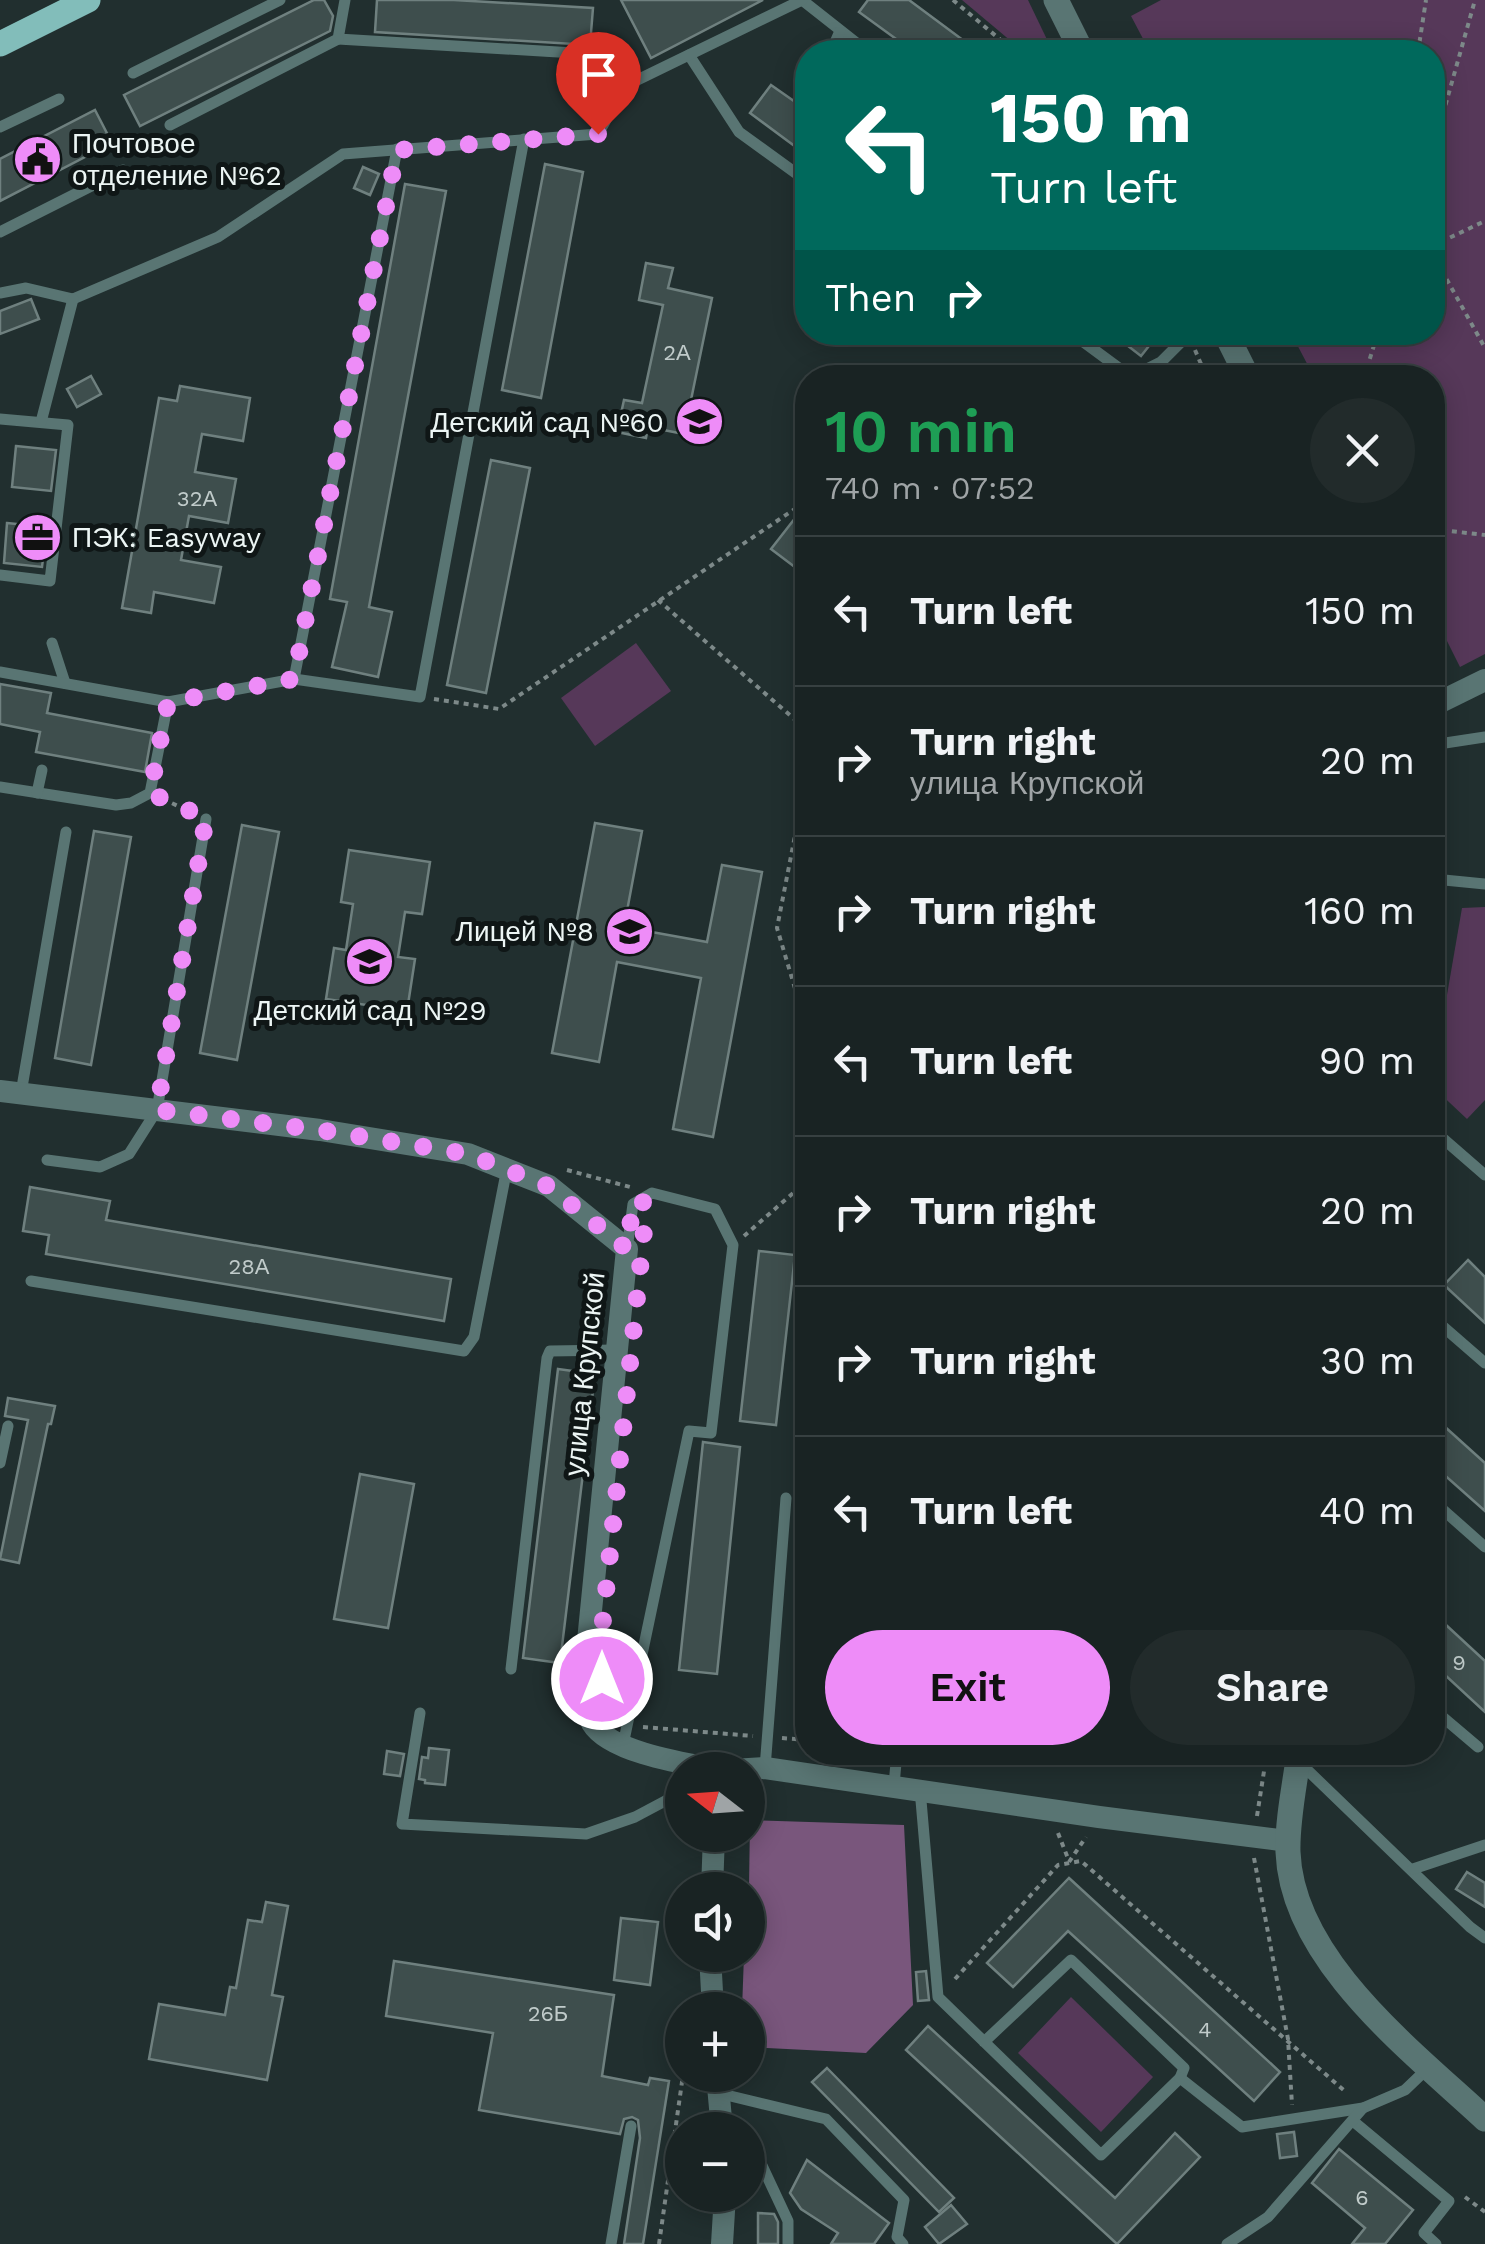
<!DOCTYPE html>
<html lang="en">
<head>
<meta charset="utf-8">
<style>
  body { margin:0; font-family:"Work Sans",sans-serif; background:#222b2b; color:#f1f3f6; height:100vh; display:flex; flex-direction:column; font-size:38px; white-space:nowrap }
  * { box-sizing:border-box; margin:0 }
  p { font-size:32px; color:#9fa4a6 }
  .icon { flex:none; width:55px; height:55px; fill:none; stroke:currentColor; stroke-width:2; stroke-linecap:round; stroke-linejoin:round }
  .map { position:relative; flex:1; overflow:hidden }
  .drawer { position:absolute; left:795px; top:365px; width:650px; height:1400px; display:flex; flex-direction:column; background:#192323; border-radius:40px; box-shadow:0 5px 25px #0003,0 0 0 2px #374041 }
  .drawer>* { flex:none }
  .banner { position:absolute; left:795px; top:40px; width:650px; height:305px; border-radius:40px; box-shadow:0 5px 25px #0003,0 0 0 2px #374041; background:#00695c; color:#fff; overflow:hidden }
  .needle { width:65px; rotate:287deg }
  .fabs { position:absolute; left:665px; top:1752px; display:grid; gap:20px }
  .fabs a { display:grid; place-items:center; width:100px; height:100px; border-radius:50%; background:#192323; box-shadow:0 5px 25px #0003,0 0 0 2px #374041; font-size:50px }
  .pin { position:absolute; display:grid; place-items:center; width:85px; height:85px; color:#fff; margin:-102px -42px; border-radius:50% 50% 50% 0; rotate:-45deg; box-shadow:0 0 10px #0007 }
  .pin .icon { rotate:45deg }
  .me { position:absolute; width:110px; margin:-55px; rotate:0deg; stroke-linejoin:round; filter:drop-shadow(0 0 8px #0008) }
  .turn { display:flex; align-items:center; gap:35px; height:210px; padding:0 30px; font-size:45px }
  .turn .icon { width:130px; height:130px; stroke-width:2.5 }
  .turn b { display:block; font-size:70px; line-height:85px }
  .then { display:flex; align-items:center; height:95px; padding:0 30px; background:#0003; gap:20px; font-size:38px }
  .round { display:grid; place-items:center; flex:none; width:105px; height:105px; border-radius:52px; background:#222b2b }
  .headline { display:flex; align-items:center; justify-content:space-between; height:170px; padding:0 30px }
  h1 { font-size:60px; font-weight:600; line-height:75px; color:#1e9e55 }
  .action { display:flex; gap:20px; margin-top:auto; padding:20px 30px }
  .action a { flex:1; height:115px; border-radius:60px; background:#ee8cf8; color:#111; font-size:40px; font-weight:600; line-height:115px; text-align:center }
  .action a+a { background:#222b2b; color:#f1f3f6 }
  ul { padding:0; list-style:none }
  li { display:flex; align-items:center; gap:30px; height:150px; padding:0 30px; border-top:2px solid #374041 }
  li div { flex:1 }
  li b { display:block; font-size:38px }
  li em { font-style:normal }
  .map>svg:first-child { display:block }
  .green { fill:#563859 }
  .forest { fill:#79567c }
  .building { fill:#3e4e4d; stroke:#6f807f; stroke-width:2.5 }
  .lines { fill:none; stroke-linecap:round; stroke-linejoin:round }
  .path { stroke:#7d8989; stroke-width:4; stroke-dasharray:5 5; stroke-linecap:butt }
  .service { stroke:#597573; stroke-width:11 }
  .minor { stroke:#597573; stroke-width:22 }
  .tertiary { stroke:#597573; stroke-width:25 }
  .primary { stroke:#82bdba; stroke-width:25 }
  .route { stroke:#ee8cf8; stroke-width:18; stroke-dasharray:0 32.4 }
  .labels { text-anchor:middle; stroke-width:10; stroke-linejoin:round; paint-order:stroke }
  .number-label { font-size:22px; fill:#c0cbca }
  .poi-label { font-size:28px; fill:#ecf5f4; stroke:#0f1616; text-anchor:start }
  .street-label { font-size:28px; fill:#ecf5f4; stroke:#0f1616 }
</style>
</head>
<body>
<div class="map">
<svg width="1485" height="2244" viewBox="0 0 1485 2244">
  <rect width="100%" height="100%" fill="#212f2f"/>
  <g class="green">
    <polygon points="962,0 1028,0 1053,52 1024,52"/>
    <polygon points="1161,0 1485,0 1485,654 1460,667 1433,613 1432,378 1314,377 1291,333 1432,332 1432,52 1150,52 1131,16"/>
    <polygon points="636,643 671,691 595,746 561,698"/>
    <polygon points="1485,907 1485,1100 1467,1119 1433,1087 1433,1076 1462,908"/>
    <polygon points="1071,1997 1153,2077 1101,2132 1018,2053"/>
  </g>
  <polygon class="forest" points="750,1820 904,1825 913,2005 866,2053 748,2047 748,2010 742,2010 744,1955 748,1955"/>
  <g class="building">
    <polygon points="314,0 324,0 333,16 330,31 140,126 124,95"/>
    <polygon points="377,0 454,0 593,8 590,45 375,32"/>
    <polygon points="621,0 763,0 651,58"/>
    <polygon points="868,0 909,0 979,52 914,52 859,12"/>
    <polygon points="771,85 808,111 808,156 750,113"/>
    <polygon points="95,110 112,143 0,201 0,159"/>
    <polygon points="545,164 583,172 541,398 502,390"/>
    <polygon points="363,167 379,174 370,195 354,188"/>
    <polygon points="405,184 446,191 369,607 392,612 378,677 332,667 347,602 330,599"/>
    <polygon points="646,263 673,268 668,288 712,298 684,434 648,427 646,438 617,432 624,400 642,403 663,305 639,300"/>
    <polygon points="31,299 39,319 0,334 0,311"/>
    <polygon points="1110,332 1160,332 1141,356"/>
    <polygon points="91,376 101,394 77,407 67,389"/>
    <polygon points="180,386 250,398 243,441 202,434 195,472 236,479 228,523 189,516 181,560 221,567 214,603 154,592 151,613 122,608 159,398 177,401"/>
    <polygon points="16,446 56,450 51,491 12,487"/>
    <polygon points="491,460 530,468 486,693 447,685"/>
    <polygon points="796,517 808,526 808,577 771,549"/>
    <polygon points="7,523 47,527 42,567 4,563"/>
    <polygon points="0,684 51,693 47,713 152,733 145,772 36,752 40,732 0,724"/>
    <polygon points="595,823 642,831 624,927 707,942 722,865 762,872 713,1137 673,1129 701,978 617,962 599,1062 552,1053"/>
    <polygon points="242,825 279,832 237,1060 200,1053"/>
    <polygon points="94,831 131,837 91,1065 55,1058"/>
    <polygon points="349,850 430,862 422,914 405,912 398,957 415,959 407,1011 326,999 334,948 346,950 353,904 341,902"/>
    <polygon points="30,1187 110,1201 106,1220 451,1279 444,1321 46,1254 49,1235 23,1231"/>
    <polygon points="759,1251 795,1255 776,1425 740,1421"/>
    <polygon points="1468,1260 1485,1277 1485,1323 1444,1285"/>
    <polygon points="558,1369 595,1374 560,1663 523,1658"/>
    <polygon points="8,1398 55,1406 51,1424 48,1424 19,1563 0,1559 28,1420 5,1416"/>
    <polygon points="1444,1426 1485,1463 1485,1511 1432,1464 1432,1438"/>
    <polygon points="703,1442 740,1447 717,1674 679,1670"/>
    <polygon points="360,1474 414,1484 388,1628 334,1619"/>
    <polygon points="1432,1612 1485,1661 1485,1712 1432,1663"/>
    <polygon points="429,1748 449,1750 445,1785 425,1783 425,1780 419,1779 422,1757 428,1758"/>
    <polygon points="387,1751 404,1754 400,1776 384,1774"/>
    <polygon points="1467,1872 1485,1883 1485,1907 1456,1889"/>
    <polygon points="1069,1878 1280,2072 1254,2101 1068,1931 1013,1987 987,1963"/>
    <polygon points="266,1902 288,1906 272,1995 283,1997 267,2080 149,2059 159,2004 225,2015 230,1987 236,1988 248,1920 262,1922"/>
    <polygon points="621,1918 658,1922 650,1985 614,1980"/>
    <polygon points="394,1961 614,1995 602,2076 648,2085 650,2078 669,2081 643,2244 624,2244 640,2138 638,2120 632,2117 624,2119 620,2134 479,2110 493,2033 386,2016"/>
    <polygon points="926,1971 929,2000 918,2001 916,1972"/>
    <polygon points="928,2026 1115,2198 1175,2133 1200,2157 1117,2244 906,2050"/>
    <polygon points="827,2068 954,2198 939,2212 812,2082"/>
    <polygon points="1294,2132 1297,2156 1280,2158 1277,2134"/>
    <polygon points="1339,2149 1413,2210 1385,2244 1352,2244 1365,2228 1312,2183"/>
    <polygon points="807,2160 889,2223 874,2244 831,2244 838,2233 801,2209 790,2193"/>
    <polygon points="951,2205 967,2224 939,2244 925,2227"/>
    <polygon points="758,2213 774,2214 778,2222 778,2244 758,2244"/>
  </g>
  <g class="lines">
    <g class="path">
      <polyline points="953,0 1015,52"/>
      <polyline points="1125,44 1147,52"/>
      <polyline points="1418,52 1426,0"/>
      <polyline points="1432,153 1475,0"/>
      <polyline points="1432,246 1485,221"/>
      <polyline points="1432,253 1485,348"/>
      <polyline points="1195,350 1207,378"/>
      <polyline points="1364,378 1378,332"/>
      <polyline points="1432,529 1485,535"/>
      <polyline points="658,600 808,731"/>
      <polyline points="434,699 499,709 808,500"/>
      <polyline points="808,769 777,928 808,1032"/>
      <polyline points="163,799 191,812"/>
      <polyline points="567,1170 630,1187"/>
      <polyline points="744,1236 808,1180"/>
      <polyline points="643,1727 753,1736"/>
      <polyline points="782,1738 808,1740"/>
      <polyline points="1257,1816 1267,1752"/>
      <polyline points="1058,1833 1069,1861"/>
      <polyline points="1254,1858 1288,2039 1292,2105"/>
      <polyline points="1069,1862 1086,1837"/>
      <polyline points="955,1979 1058,1865 1081,1861 1347,2093"/>
      <polyline points="1465,2197 1485,2212"/>
      <polyline points="659,2244 683,2075"/>
    </g>
    <g class="service">
      <polyline points="345,0 338,39 591,54"/>
      <polyline points="802,0 868,52"/>
      <polyline points="831,52 840,31"/>
      <polyline points="689,55 739,132 808,182"/>
      <polyline points="133,73 280,0"/>
      <polyline points="170,125 338,39"/>
      <polyline points="0,127 59,99"/>
      <polyline points="0,232 123,170"/>
      <polyline points="0,293 26,288 73,299 218,237 343,154 598,134 625,86 802,0"/>
      <polyline points="1070,332 1131,377 1161,362 1191,332"/>
      <polyline points="0,419 68,425 50,581 0,575"/>
      <polyline points="41,422 73,299"/>
      <polyline points="52,643 65,683"/>
      <polyline points="0,672 168,702 294,679 397,149"/>
      <polyline points="294,679 420,697 524,139"/>
      <polyline points="1432,745 1485,737"/>
      <polyline points="0,787 116,805 131,803 150,793 168,702"/>
      <polyline points="37,793 42,770"/>
      <polyline points="1434,879 1485,884"/>
      <polyline points="21,1093 66,832"/>
      <polyline points="1432,1129 1485,1175"/>
      <polyline points="47,1160 100,1167 129,1154 157,1110 206,819"/>
      <polyline points="31,1281 464,1351 474,1337 507,1168"/>
      <polyline points="1432,1317 1485,1363"/>
      <polyline points="0,1463 8,1426"/>
      <polyline points="1432,1500 1485,1547"/>
      <polyline points="511,1669 547,1358 550,1351 615,1350"/>
      <polyline points="1432,1708 1478,1747"/>
      <polyline points="420,1713 402,1824 586,1834 635,1817 682,1792"/>
      <polyline points="623,1745 689,1431 711,1433 733,1245 715,1209 652,1193 633,1204 627,1249"/>
      <polyline points="1298,1761 1470,1927 1485,1938"/>
      <polyline points="765,1768 786,1498"/>
      <polyline points="894,1785 897,1752"/>
      <polyline points="920,1789 938,1997 1101,2155 1180,2078 1184,2068 1071,1960 984,2042"/>
      <polyline points="1413,1869 1485,1845"/>
      <polyline points="1180,2078 1242,2127 1363,2108 1405,2090 1429,2067"/>
      <polyline points="718,2093 826,2119 904,2200 897,2237 903,2244"/>
      <polyline points="1353,2121 1449,2201 1424,2233 1436,2244"/>
      <polyline points="748,2156 759,2159 788,2221 788,2244"/>
      <polyline points="611,2244 631,2126"/>
      <polyline points="1227,2244 1268,2217 1363,2108"/>
    </g>
    <g class="minor">
      <polyline points="1432,706 1485,680"/>
      <path d="M 0,1091 L 320,1130 L 468,1154 L 549,1186 L 627,1249 L 583,1691 C 586,1701 587,1714 592,1723 C 610,1753 688,1764 720,1770"/>
      <polyline points="733,1770 765,1768 1099,1817 1288,1841"/>
      <polyline points="712,1890 714,1835"/>
      <polyline points="710,1955 713,2010"/>
      <polyline points="717,2075 722,2130"/>
      <polyline points="722,2244 725,2195"/>
    </g>
    <g class="tertiary">
      <polyline points="1056,0 1082,52"/>
      <polyline points="1225,332 1248,378"/>
      <polyline points="1432,806 1432,886"/>
      <path d="M 1299,1752 C 1295,1784 1287,1820 1288,1852 C 1292,1960 1412,2051 1485,2119"/>
    </g>
    <polyline class="primary" points="0,44 88,0"/>
  </g>
  <g class="lines">
    <polyline class="route" points="598,134 397,150 294,679 168,702 150,793 206,818 157,1110 320,1130 468,1154 548,1186 627,1249 633,1204 642,1199 646,1212 601,1639 602,1679"/>
  </g>
  <defs>
    <symbol id="civic-disc" viewBox="-11 -11 22 22"><circle r="9.5" fill="#ee8cf8" stroke="#0f1616"/><path d="M-.6-6.5H3V-4.5H.6V-3L4-1V1h2V6H-6V1h2V-1L-.6-3ZM-1.2 2.5V6h2.4V2.5Z" fill="#111"/></symbol>
    <symbol id="school-disc" viewBox="-11 -11 22 22"><circle r="9.5" fill="#ee8cf8" stroke="#0f1616"/><path d="M0-5L7-2L0 1L-7-2ZM-4 1L0 2.5L4 1V4Q0 6-4 4Z" fill="#111"/></symbol>
    <symbol id="office-disc" viewBox="-11 -11 22 22"><circle r="9.5" fill="#ee8cf8" stroke="#0f1616"/><path d="M-6-3h4V-5.5h4V-3h4V5H-6ZM-1-4.5V-3h2v-1.5ZM-6 0V1H6V0Z" fill="#111"/></symbol>
  </defs>
  <g fill-rule="evenodd">
    <use href="#civic-disc" x="10" y="132" width="55" height="55"/>
    <use href="#school-disc" x="672" y="394" width="55" height="55"/>
    <use href="#office-disc" x="10" y="510" width="55" height="55"/>
    <use href="#school-disc" x="602" y="904" width="55" height="55"/>
    <use href="#school-disc" x="342" y="934" width="55" height="55"/>
  </g>
  <g class="labels">
    <g class="number-label">
      <text x="677" y="360">2А</text>
      <text x="197" y="506">32А</text>
      <text x="249" y="1274">28А</text>
      <text x="1459" y="1670">9</text>
      <text x="548" y="2021">26Б</text>
      <text x="1205" y="2037">4</text>
      <text x="1362" y="2205">6</text>
    </g>
    <g class="poi-label">
      <text x="72" y="153">Почтовое<tspan x="72" dy="32">отделение №62</tspan></text>
      <text x="664" y="432" text-anchor="end">Детский сад №60</text>
      <text x="72" y="547">ПЭК: Easyway</text>
      <text x="594" y="941" text-anchor="end">Лицей №8</text>
      <text x="370" y="1020" text-anchor="middle">Детский сад №29</text>
    </g>
    <g class="street-label">
      <text transform="translate(584 1374) rotate(-84)" y="10">улица Крупской</text>
    </g>
  </g>
</svg>
<div class="fabs">
<a><svg class="needle" viewBox="-14 -14 28 28"><path d="M0-13l5 13h-10z" fill="#e53935"/><path d="M0 13l5-13h-10z" fill="#9fa4a6"/></svg></a>
<a><svg class="icon" aria-label="sound" viewBox="0 0 24 24"><path d="M4 9h4l5-4v14l-5-4H4zM17 9q2 3 0 6"/></svg></a>
<a>+</a>
<a>−</a>
</div>
<div class="pin" style="left:598px;top:134px;background:#d93025"><svg class="icon" aria-label="arrive" viewBox="0 0 24 24"><path d="M6 21V4h12l-3 4 3 4H6"/></svg></div>
<svg class="me" style="left:602px;top:1679px" viewBox="-20 -20 40 40"><circle r="17" fill="#ee8cf8" stroke="#fff" stroke-width="3"/><path d="M0-11L8 9 0 5-8 9z" fill="#fff"/></svg>
<div class="banner">
<div class="turn"><svg class="icon" aria-label="left" viewBox="0 0 24 24"><path d="M17 20v-9H6M10 6l-5 5 5 5"/></svg><div><b>150 m</b>Turn left</div></div>
<div class="then">Then<svg class="icon" aria-label="right" viewBox="0 0 24 24"><path d="M7 20v-9h11M14 6l5 5-5 5"/></svg></div>
</div>
<section class="drawer">
<div class="headline"><div><h1>10 min</h1><p>740 m · 07:52</p></div><a class="round"><svg class="icon" aria-label="close" viewBox="0 0 24 24"><path d="M6 6l12 12M18 6L6 18"/></svg></a></div>
<ul>
<li><svg class="icon" aria-label="left" viewBox="0 0 24 24"><path d="M17 20v-9H6M10 6l-5 5 5 5"/></svg><div><b>Turn left</b></div><em>150 m</em></li>
<li><svg class="icon" aria-label="right" viewBox="0 0 24 24"><path d="M7 20v-9h11M14 6l5 5-5 5"/></svg><div><b>Turn right</b><p>улица Крупской</p></div><em>20 m</em></li>
<li><svg class="icon" aria-label="right" viewBox="0 0 24 24"><path d="M7 20v-9h11M14 6l5 5-5 5"/></svg><div><b>Turn right</b></div><em>160 m</em></li>
<li><svg class="icon" aria-label="left" viewBox="0 0 24 24"><path d="M17 20v-9H6M10 6l-5 5 5 5"/></svg><div><b>Turn left</b></div><em>90 m</em></li>
<li><svg class="icon" aria-label="right" viewBox="0 0 24 24"><path d="M7 20v-9h11M14 6l5 5-5 5"/></svg><div><b>Turn right</b></div><em>20 m</em></li>
<li><svg class="icon" aria-label="right" viewBox="0 0 24 24"><path d="M7 20v-9h11M14 6l5 5-5 5"/></svg><div><b>Turn right</b></div><em>30 m</em></li>
<li><svg class="icon" aria-label="left" viewBox="0 0 24 24"><path d="M17 20v-9H6M10 6l-5 5 5 5"/></svg><div><b>Turn left</b></div><em>40 m</em></li>
</ul>
<div class="action"><a>Exit</a><a>Share</a></div>
</section>
</div>
</body>
</html>
